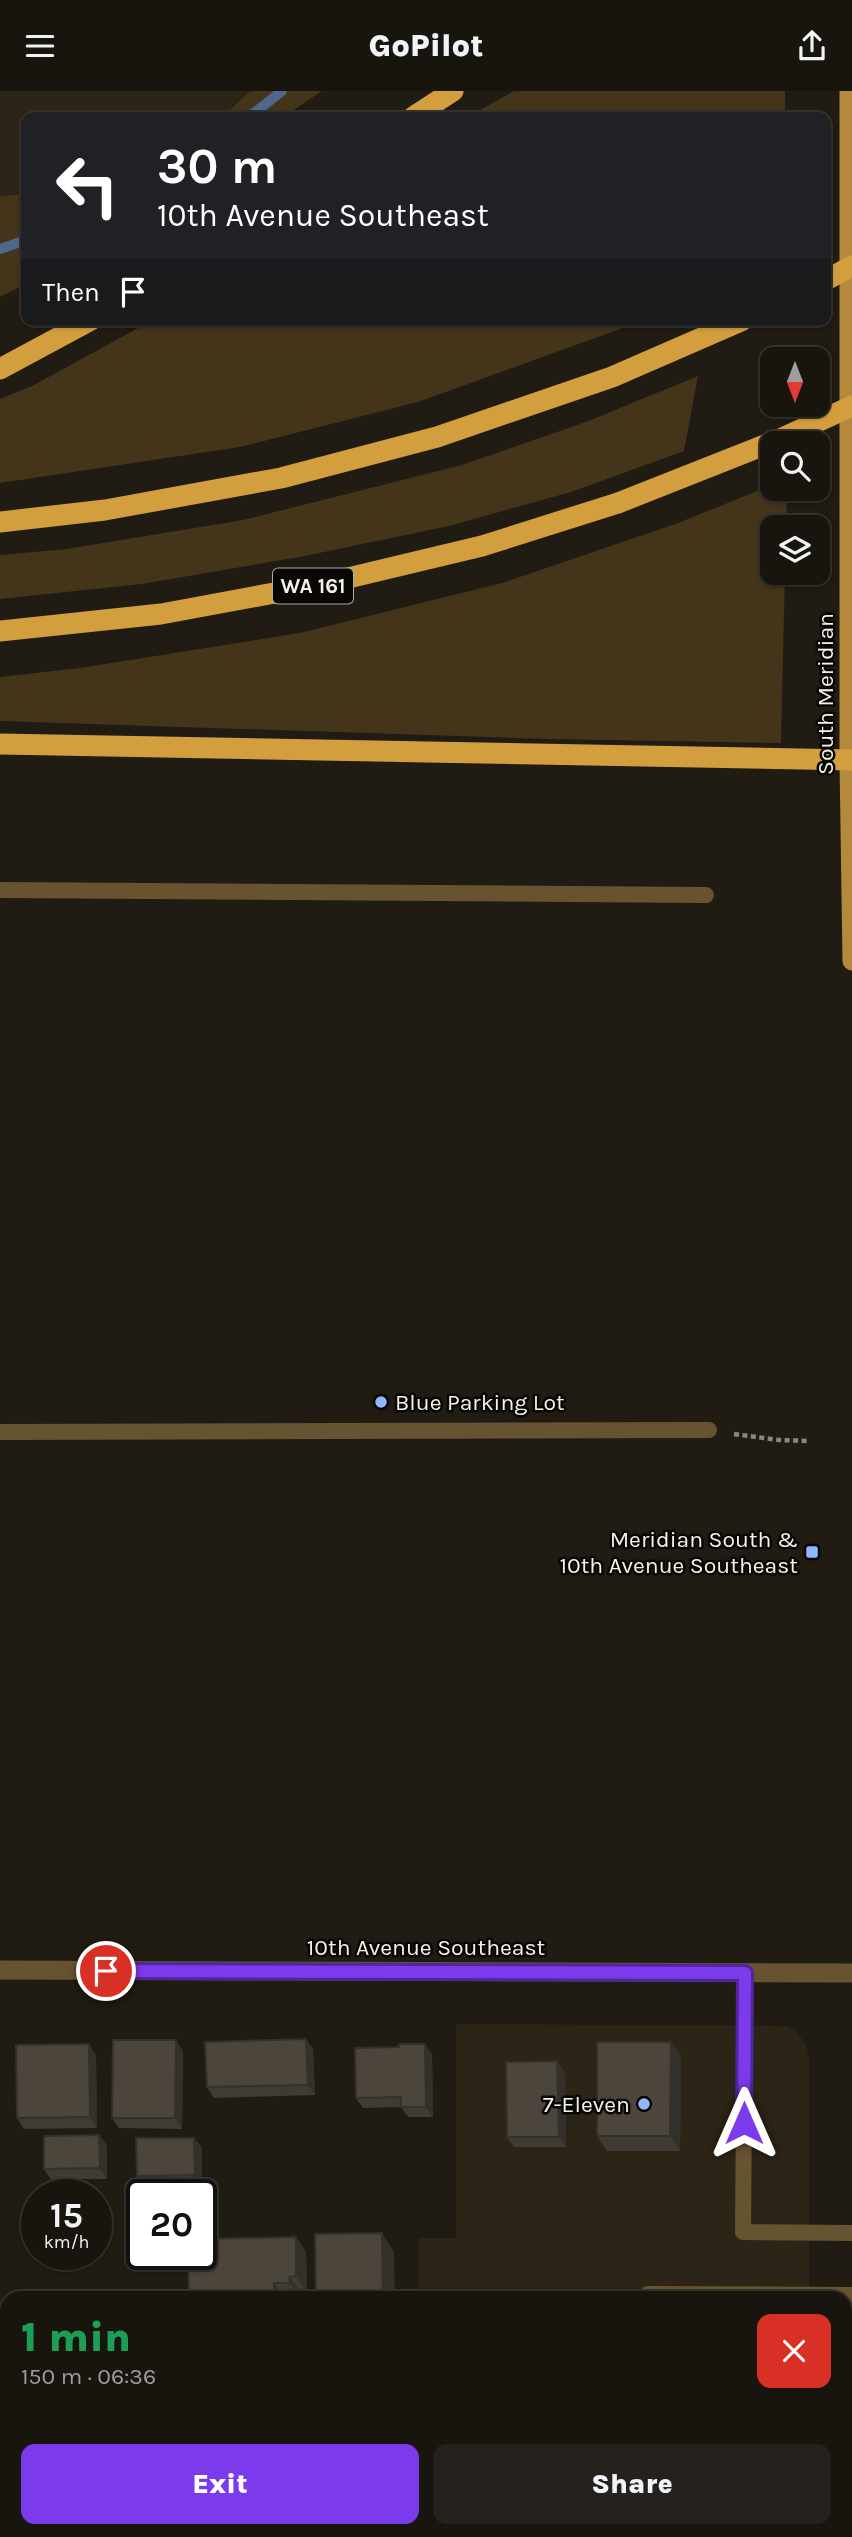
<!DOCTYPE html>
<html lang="en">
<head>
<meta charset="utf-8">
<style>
  body { margin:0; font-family:Karla,sans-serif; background:#25211c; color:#f1f3f6; height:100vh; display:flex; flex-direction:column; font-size:26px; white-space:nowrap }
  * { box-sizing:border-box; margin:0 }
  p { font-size:23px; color:#9f9e9e }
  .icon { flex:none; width:38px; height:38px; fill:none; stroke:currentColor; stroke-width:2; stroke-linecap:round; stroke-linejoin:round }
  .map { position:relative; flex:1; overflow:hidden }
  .details { position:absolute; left:0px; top:2200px; width:852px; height:247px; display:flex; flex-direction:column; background:#18140e; border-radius:21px 21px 0 0; box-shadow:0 2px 5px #0004,0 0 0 2px #36332e }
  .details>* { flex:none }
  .guide { position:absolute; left:21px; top:21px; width:810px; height:214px; border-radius:14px; box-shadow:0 2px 5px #0004,0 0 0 2px #36332e; background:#202124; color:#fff; overflow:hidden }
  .needle { width:46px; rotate:180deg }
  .controls { position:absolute; left:760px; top:256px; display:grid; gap:14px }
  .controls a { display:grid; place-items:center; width:70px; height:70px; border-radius:14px; background:#18140e; box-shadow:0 2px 5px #0004,0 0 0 2px #36332e; font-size:35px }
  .speed { position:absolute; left:21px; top:2088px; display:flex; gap:14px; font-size:35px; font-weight:700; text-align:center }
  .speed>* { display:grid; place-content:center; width:91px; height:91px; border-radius:50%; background:#18140e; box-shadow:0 2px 5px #0004,0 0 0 2px #36332e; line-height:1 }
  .speed small { font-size:18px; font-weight:400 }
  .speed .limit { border:4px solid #111; border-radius:10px; background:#fff; color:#111 }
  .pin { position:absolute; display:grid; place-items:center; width:60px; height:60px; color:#fff; margin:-30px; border:4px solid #fff; border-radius:50%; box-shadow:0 2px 7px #0007 }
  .me { position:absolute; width:77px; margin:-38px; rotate:0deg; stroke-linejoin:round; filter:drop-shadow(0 0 5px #0008) }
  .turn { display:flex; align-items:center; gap:24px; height:147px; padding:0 21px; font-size:32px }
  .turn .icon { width:91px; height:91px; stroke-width:2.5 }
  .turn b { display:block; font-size:49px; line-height:60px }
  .then { display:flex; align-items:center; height:66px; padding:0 21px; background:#0003; gap:14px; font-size:26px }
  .round { display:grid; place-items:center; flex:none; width:74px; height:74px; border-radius:14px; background:#25211c }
  .head { display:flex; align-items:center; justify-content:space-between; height:119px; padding:0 21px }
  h1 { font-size:42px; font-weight:800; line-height:52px; color:#1e9e55 }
  .button { display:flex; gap:14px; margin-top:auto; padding:14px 21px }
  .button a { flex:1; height:80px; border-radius:14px; background:#7c3aed; color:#fff; font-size:28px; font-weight:800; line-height:80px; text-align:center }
  .button a+a { background:#25211c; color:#f1f3f6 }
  header { display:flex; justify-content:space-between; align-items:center; height:91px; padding:0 21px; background:#18140e; font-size:32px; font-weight:800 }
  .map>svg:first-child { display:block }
  .built { fill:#2c2416 }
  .green { fill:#43341a }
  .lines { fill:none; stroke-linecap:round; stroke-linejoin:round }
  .stream { stroke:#50678d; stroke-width:10 }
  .path { stroke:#8b8780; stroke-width:4.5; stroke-dasharray:5 3.5; stroke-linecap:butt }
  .service { stroke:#685330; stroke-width:16 }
  .minor { stroke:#685330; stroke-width:19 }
  .primary { stroke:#b4893c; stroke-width:19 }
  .motorway { stroke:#d39e3e; stroke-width:21 }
  .motorway-bridge { stroke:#d39e3e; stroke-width:21 }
  .wall { fill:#403b34 }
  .shaded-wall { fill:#34302a }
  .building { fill:#4b453c; stroke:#34302a; stroke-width:2 }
  .route-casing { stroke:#51269a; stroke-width:18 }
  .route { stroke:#7c3aed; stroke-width:12 }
  .poi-dot { fill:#90b8fd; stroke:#080704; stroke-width:2.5 }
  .labels { text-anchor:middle; stroke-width:5; stroke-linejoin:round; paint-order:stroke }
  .shield { fill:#080704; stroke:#aeaca6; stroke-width:2 }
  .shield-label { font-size:21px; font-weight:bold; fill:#f5f2ec }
  .street-label { font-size:23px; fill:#f5f2ec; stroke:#080704 }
  .poi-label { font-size:23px; fill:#f5f2ec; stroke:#080704; text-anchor:end }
</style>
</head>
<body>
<header><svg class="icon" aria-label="menu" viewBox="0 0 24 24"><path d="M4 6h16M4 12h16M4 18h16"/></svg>GoPilot<svg class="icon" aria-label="share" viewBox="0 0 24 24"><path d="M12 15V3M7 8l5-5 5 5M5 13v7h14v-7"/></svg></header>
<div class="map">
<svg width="852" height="2446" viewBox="0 0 852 2446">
  <rect width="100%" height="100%" fill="#201b13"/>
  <g class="built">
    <polygon points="0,0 250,0 222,26 26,26 26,103 0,105"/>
    <polygon points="456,1933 787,1935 796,1940 805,1952 809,1967 809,2207 419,2207 418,2147 456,2147"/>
    <rect x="423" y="2440" width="385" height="6"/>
  </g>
  <g class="green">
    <polygon points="250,0 322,0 283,26 222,26"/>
    <polygon points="514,0 785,0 785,26 468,26"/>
    <polygon points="26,103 26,193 0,206 0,105"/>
    <polygon points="153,229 645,229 418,311 240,356 0,392 0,308 32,295"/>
    <polygon points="698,285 684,360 571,401 449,435 300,466 142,493 0,508 0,464 67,458 243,429 462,374 586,331"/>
    <polygon points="772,394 772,397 787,397 786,436 772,436 772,481 785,481 781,652 547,648 0,630 0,586 80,577 300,542 502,492 678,432"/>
  </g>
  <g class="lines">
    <g class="stream">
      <polyline points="249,26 282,0"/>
      <polyline points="0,158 26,149"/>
    </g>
    <polyline class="path" points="734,1343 779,1349 810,1350"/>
    <g class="service">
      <polyline points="0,799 706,804"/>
      <polyline points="0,1341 709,1339"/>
      <polyline points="745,1882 743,2141 852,2142"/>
      <polyline points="648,2207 648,2203 852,2204"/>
      <polyline points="845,2307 852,2307"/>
    </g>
    <polyline class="minor" points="0,1879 852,1882"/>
    <polyline class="primary" points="849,0 849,670 852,870"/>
    <g class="motorway">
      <polyline points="413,26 453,0"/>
      <polyline points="0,278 91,229"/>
      <polyline points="0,431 105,419 281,387 437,346 612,286 743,229"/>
      <polyline points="0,540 161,523 323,493 482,455 618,412"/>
      <polyline points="0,653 852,669"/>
    </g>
    <g class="motorway-bridge">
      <polyline points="826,189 852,175"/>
      <polyline points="618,412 780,348 852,315"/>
    </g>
  </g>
  <g class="wall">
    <polygon points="306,1948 313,1958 315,2004 214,2007 207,1996"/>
    <polygon points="671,1951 681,1965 680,2060 607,2060 597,2045"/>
    <polygon points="183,1960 182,2038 119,2037 112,2027"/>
    <polygon points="432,1963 433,2026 408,2026 401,2016 363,2017 356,2007"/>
    <polygon points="96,1964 97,2037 24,2038 17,2027"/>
    <polygon points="557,1970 565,1981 566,2056 514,2056 507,2046"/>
    <polygon points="99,2044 107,2055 107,2088 51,2088 44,2078"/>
    <polygon points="194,2047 202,2057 202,2095 144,2095 137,2085"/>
    <polygon points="296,2146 306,2161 307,2200 300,2200 300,2207 189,2207"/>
    <polygon points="399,2440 399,2446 329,2446 328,2445"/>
  </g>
  <g class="shaded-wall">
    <polygon points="306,1948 313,1958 315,2004 308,1994"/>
    <polygon points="176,1949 183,1960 182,2038 175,2027"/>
    <polygon points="671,1951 681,1965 680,2060 670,2045"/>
    <polygon points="89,1953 96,1964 97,2037 90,2026"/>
    <polygon points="425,1953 432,1963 433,2026 426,2016"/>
    <polygon points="557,1970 565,1981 566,2056 559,2046"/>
    <polygon points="99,2044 107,2055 107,2088 100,2077"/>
    <polygon points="194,2047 202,2057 202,2095 195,2084"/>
    <polygon points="382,2142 394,2161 395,2207 383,2207"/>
    <polygon points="296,2146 306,2161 307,2200 296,2185"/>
    <polygon points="289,2186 300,2200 300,2207 290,2192"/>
    <polygon points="274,2192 284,2207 274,2207"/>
    <rect x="307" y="2440" width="11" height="6"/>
    <polygon points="387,2440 399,2440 399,2446 388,2446"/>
  </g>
  <g class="building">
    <polygon points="306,1948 308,1994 207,1996 205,1951"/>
    <polygon points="113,1949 176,1949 175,2027 112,2027"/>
    <polygon points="597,1951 671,1951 670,2045 597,2045"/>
    <polygon points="89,1953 90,2026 17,2027 16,1954"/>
    <polygon points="399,1953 425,1953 426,2016 401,2016 401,2006 356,2007 355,1957 399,1956"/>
    <polygon points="557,1970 559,2046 507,2046 506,1971"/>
    <polygon points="99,2044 100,2077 44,2078 44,2045"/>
    <polygon points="136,2047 194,2047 195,2084 137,2085"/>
    <polygon points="382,2142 383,2207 316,2207 315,2143"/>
    <polygon points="296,2146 296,2185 289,2186 290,2192 274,2192 274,2207 189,2207 188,2163 201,2163 201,2148"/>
    <rect x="237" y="2440" width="70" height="6"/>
    <polygon points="328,2440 387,2440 387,2444 328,2445"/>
  </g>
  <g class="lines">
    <defs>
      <polyline id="route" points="106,1880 745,1882 744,2032"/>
    </defs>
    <use href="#route" class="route-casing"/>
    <use href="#route" class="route"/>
  </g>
  <g class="poi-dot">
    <circle cx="381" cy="1311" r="7"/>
    <rect x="805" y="1454" width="14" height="14" rx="3.5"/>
    <circle cx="644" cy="2013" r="7"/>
  </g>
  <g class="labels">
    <rect class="shield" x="273" y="477.5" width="80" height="35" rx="5"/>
    <g class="shield-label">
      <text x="313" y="502">WA 161</text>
    </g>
    <g class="street-label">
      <text transform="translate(825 603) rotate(-90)" y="8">South Meridian</text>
      <text x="426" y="1864">10th Avenue Southeast</text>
    </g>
    <g class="poi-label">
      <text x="395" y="1319" text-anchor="start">Blue Parking Lot</text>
      <text x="798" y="1456">Meridian South &amp;<tspan x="798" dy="26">10th Avenue Southeast</tspan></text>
      <text x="630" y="2021">7-Eleven</text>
    </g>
  </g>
</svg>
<div class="controls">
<a><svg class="needle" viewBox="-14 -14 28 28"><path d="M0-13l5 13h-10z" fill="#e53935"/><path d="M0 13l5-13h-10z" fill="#9f9e9e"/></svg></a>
<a><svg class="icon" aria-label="search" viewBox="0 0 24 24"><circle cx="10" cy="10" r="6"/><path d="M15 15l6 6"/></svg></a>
<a><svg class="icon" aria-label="layers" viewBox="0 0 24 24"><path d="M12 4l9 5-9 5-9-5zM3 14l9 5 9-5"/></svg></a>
</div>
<div class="speed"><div>15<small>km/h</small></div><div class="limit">20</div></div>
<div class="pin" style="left:106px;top:1880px;background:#d93025"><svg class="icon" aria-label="arrive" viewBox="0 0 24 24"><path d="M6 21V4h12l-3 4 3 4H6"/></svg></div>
<svg class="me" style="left:744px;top:2032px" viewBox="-20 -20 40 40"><path d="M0-17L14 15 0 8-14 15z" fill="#7c3aed" stroke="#fff" stroke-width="4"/></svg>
<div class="guide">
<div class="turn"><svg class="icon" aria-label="left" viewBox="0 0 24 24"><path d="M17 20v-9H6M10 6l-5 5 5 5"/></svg><div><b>30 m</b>10th Avenue Southeast</div></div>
<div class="then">Then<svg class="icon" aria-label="arrive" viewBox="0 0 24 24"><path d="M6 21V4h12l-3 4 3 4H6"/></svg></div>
</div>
<section class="details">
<div class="head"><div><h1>1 min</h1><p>150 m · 06:36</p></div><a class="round" style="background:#d93025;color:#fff"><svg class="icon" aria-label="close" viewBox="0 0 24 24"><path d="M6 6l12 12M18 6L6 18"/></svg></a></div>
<div class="button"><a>Exit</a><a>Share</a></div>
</section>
</div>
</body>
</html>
